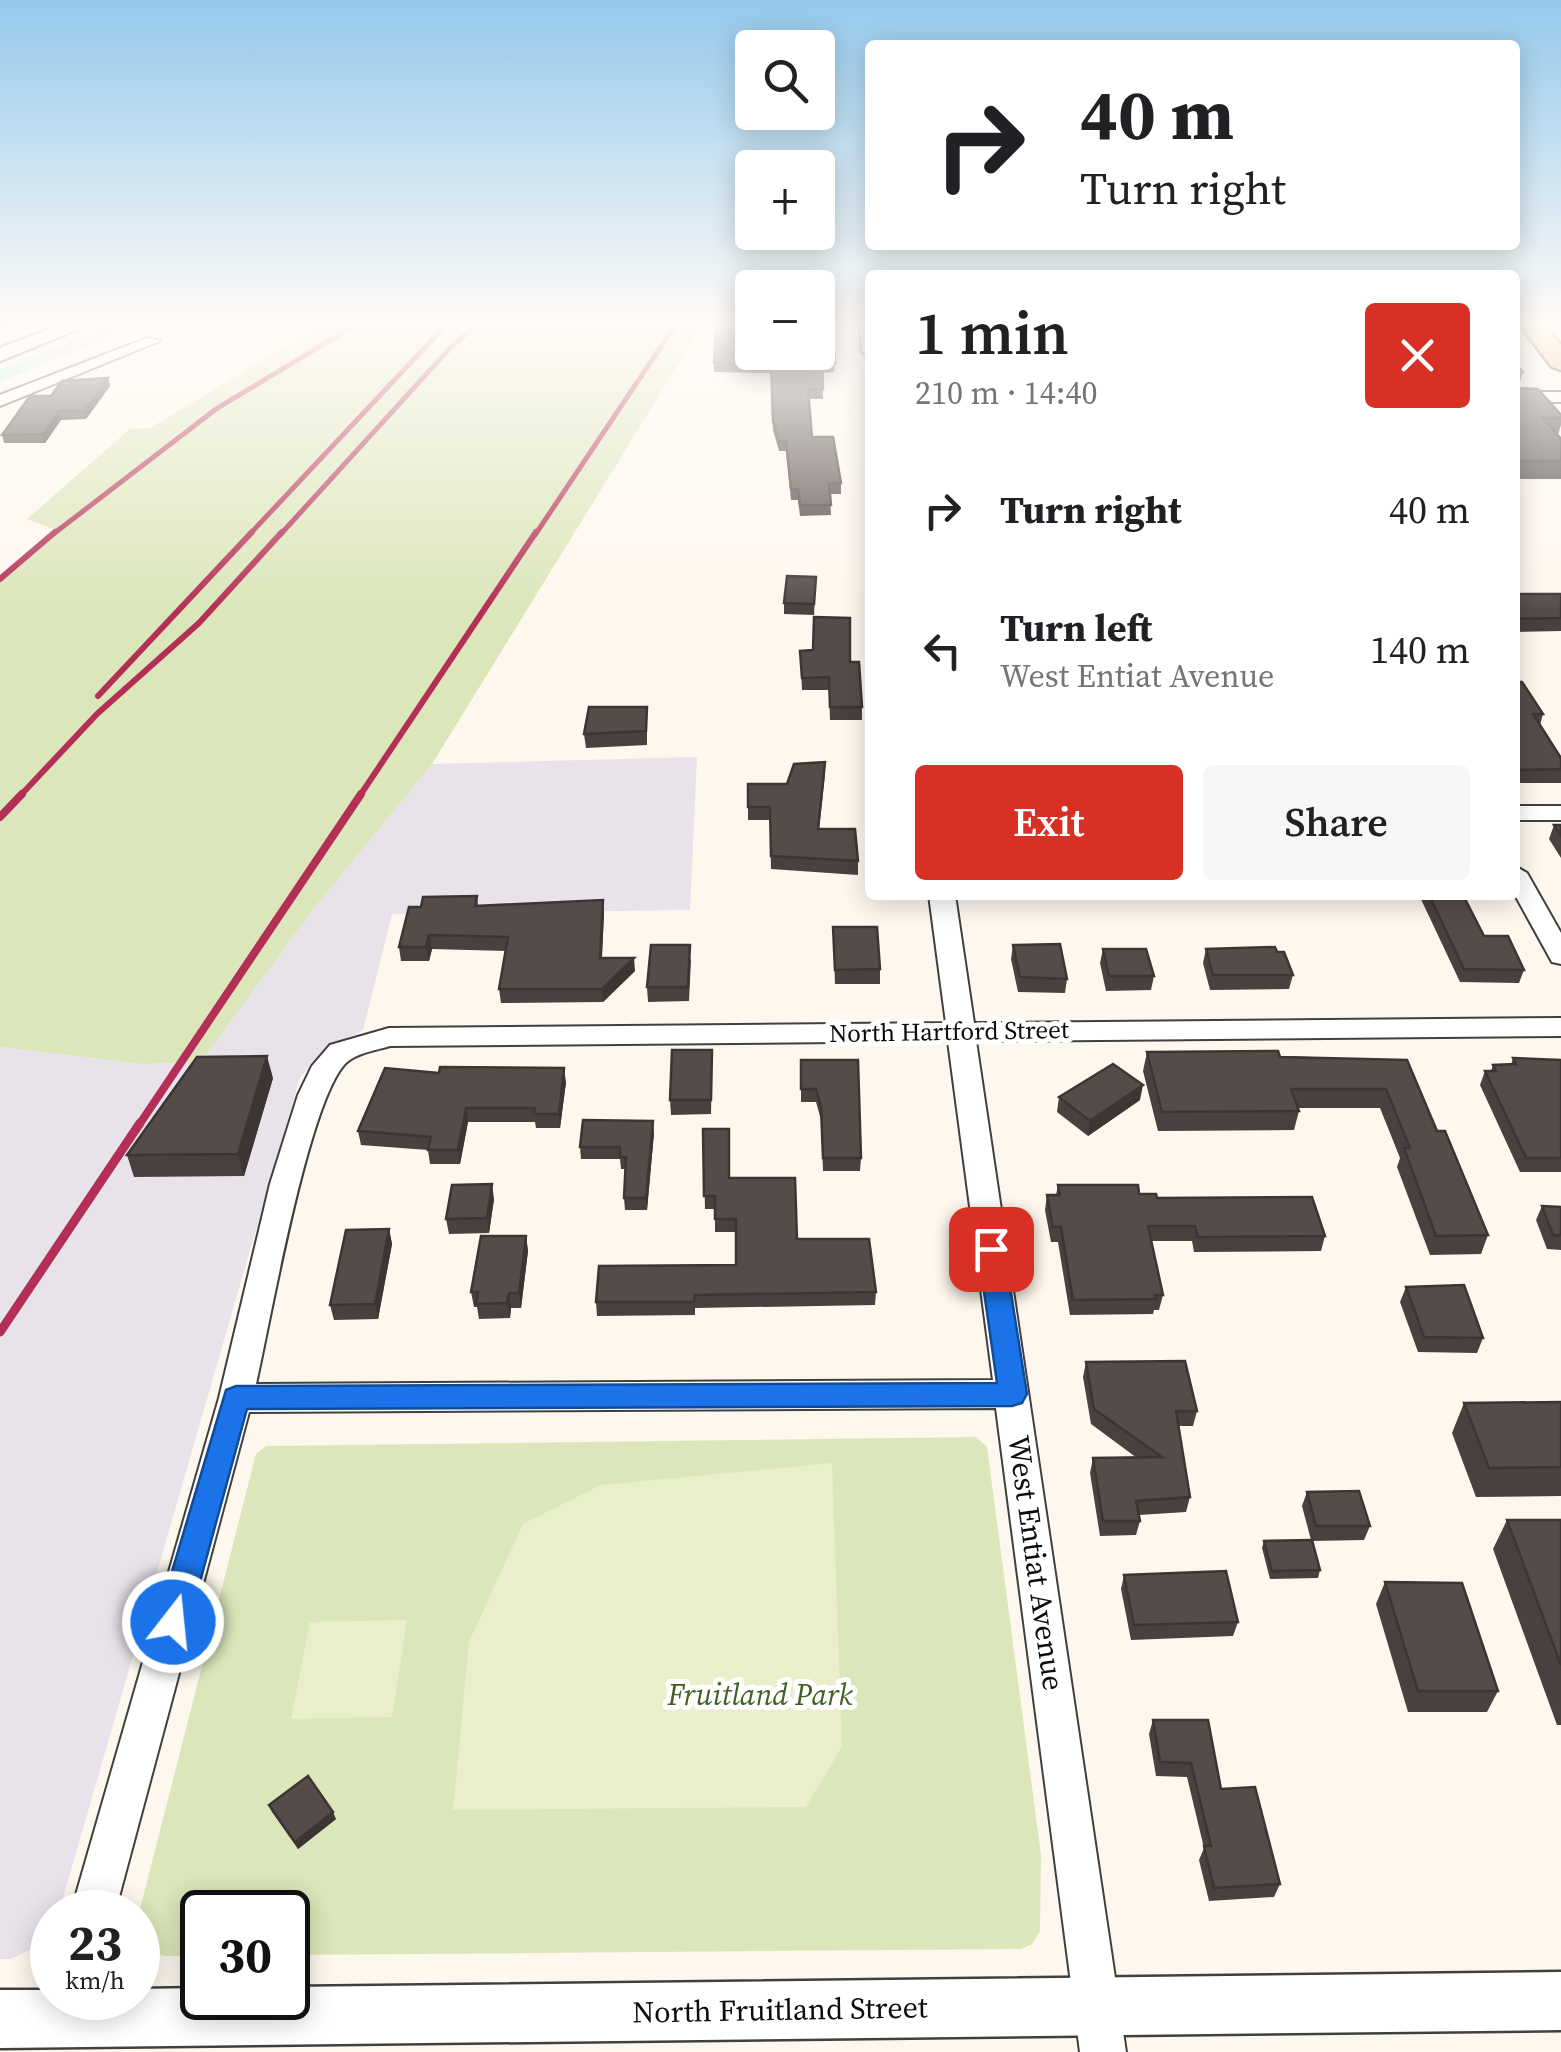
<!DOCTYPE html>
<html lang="en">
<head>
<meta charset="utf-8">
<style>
  body { margin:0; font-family:"Source Serif 4",serif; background:#f6f6f6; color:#202124; height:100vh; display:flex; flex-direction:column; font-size:38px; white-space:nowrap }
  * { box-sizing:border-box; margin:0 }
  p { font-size:32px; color:#757577 }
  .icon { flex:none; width:55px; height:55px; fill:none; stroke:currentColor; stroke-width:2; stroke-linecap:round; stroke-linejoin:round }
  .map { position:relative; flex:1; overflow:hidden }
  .details { position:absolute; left:865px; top:270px; width:655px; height:630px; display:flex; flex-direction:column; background:#fff; border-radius:10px; box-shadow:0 5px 25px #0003 }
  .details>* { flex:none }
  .banner { position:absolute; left:865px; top:40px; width:655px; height:210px; border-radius:10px; box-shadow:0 5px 25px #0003; background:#fff; color:#202124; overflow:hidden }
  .fabs { position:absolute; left:735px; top:30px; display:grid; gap:20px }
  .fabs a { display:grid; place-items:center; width:100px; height:100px; border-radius:10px; background:#fff; box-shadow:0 5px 25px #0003; font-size:50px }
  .speed { position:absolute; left:30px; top:1890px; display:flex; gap:20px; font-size:50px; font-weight:700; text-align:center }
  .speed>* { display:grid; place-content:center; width:130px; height:130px; border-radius:50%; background:#fff; box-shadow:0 5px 25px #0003; line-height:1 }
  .speed small { font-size:25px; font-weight:400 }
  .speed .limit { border:5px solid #111; border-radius:15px; background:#fff; color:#111 }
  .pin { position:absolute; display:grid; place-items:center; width:85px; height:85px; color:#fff; margin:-42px; border-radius:20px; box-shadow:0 5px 15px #0006 }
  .me { position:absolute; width:110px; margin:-55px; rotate:16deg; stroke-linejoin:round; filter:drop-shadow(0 0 8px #0008) }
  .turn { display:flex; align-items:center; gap:35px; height:210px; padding:0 50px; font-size:45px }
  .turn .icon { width:130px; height:130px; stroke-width:2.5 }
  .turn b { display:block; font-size:70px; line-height:85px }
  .round { display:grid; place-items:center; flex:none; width:105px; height:105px; border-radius:10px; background:#f6f6f6 }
  .summary { display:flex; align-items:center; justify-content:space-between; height:170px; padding:0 50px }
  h1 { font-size:60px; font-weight:600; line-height:75px }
  .cta { display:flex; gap:20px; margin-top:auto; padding:20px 50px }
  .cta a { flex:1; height:115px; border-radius:10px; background:#d93025; color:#fff; font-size:40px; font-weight:600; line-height:115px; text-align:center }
  .cta a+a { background:#f6f6f6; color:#202124 }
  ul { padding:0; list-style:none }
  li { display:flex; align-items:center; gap:30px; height:140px; padding:0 50px }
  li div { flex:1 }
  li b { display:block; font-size:38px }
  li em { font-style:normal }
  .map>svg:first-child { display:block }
  .industrial { fill:#e8e2eb }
  .green { fill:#dbe6ba }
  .pitch { fill:#eaeecb }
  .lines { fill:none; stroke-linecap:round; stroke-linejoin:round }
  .canal { fill:#b6e9f1; fill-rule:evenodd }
  .minor-casing { stroke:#404040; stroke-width:4 }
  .tertiary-casing { stroke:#404040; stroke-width:5 }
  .primary-casing { stroke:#1e1e1e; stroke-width:5 }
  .minor { fill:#fff; fill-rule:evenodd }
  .tertiary { fill:#fff; fill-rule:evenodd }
  .primary { fill:#eeb16e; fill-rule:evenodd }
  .rail-far3 { stroke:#b32f55; stroke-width:5 }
  .rail-far2 { stroke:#b32f55; stroke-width:6 }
  .rail-far1 { stroke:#b32f55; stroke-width:8 }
  .rail { stroke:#b32f55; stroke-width:9 }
  .wall { fill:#494140 }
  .shaded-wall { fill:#3c3534 }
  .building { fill:#554c4a; stroke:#3c3534; stroke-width:2.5 }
  .route { fill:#1a73e8; stroke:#114b97; stroke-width:2.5 }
  .labels { text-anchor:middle; stroke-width:10; stroke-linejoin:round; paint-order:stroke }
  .street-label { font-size:25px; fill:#0d0d0d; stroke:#fff }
  .near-street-label { font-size:30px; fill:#0d0d0d; stroke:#fff }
  .near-park-label { font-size:30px; font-style:italic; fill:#3e6022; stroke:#fff }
</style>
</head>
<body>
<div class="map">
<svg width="1561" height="2052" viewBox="0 0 1561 2052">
  <rect width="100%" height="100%" fill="#fef7ee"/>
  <polygon class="industrial" points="697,757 690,910 392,914 363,1030 329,1048 300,1077 59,1912 52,1912 52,1923 37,1946 11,1959 0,1959 0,1047 142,1064 201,1062 311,912 432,764"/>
  <g class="green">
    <polygon points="323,324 703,324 432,764 311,912 201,1062 142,1064 0,1047 0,580 56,530 27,519 130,429 150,428"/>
    <polygon points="976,1437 987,1447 1041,1855 1040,1931 1032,1944 1021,1949 288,1955 288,1912 202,1912 202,1956 164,1956 141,1946 138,1917 256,1454 266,1446"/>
  </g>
  <g class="pitch">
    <polygon points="832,1463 842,1747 806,1807 453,1810 469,1642 523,1524 601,1485"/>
    <polygon points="407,1620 392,1717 291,1719 310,1622"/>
  </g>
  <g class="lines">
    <polygon class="canal" points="115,324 140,324 0,382 0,369"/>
    <defs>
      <g id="minor">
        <polygon points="860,324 870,324 870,357 862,352"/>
        <polygon points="147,338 160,341 0,406 0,395"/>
        <rect x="1515" y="392" width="46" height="10"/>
        <rect x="1515" y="806" width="46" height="14"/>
        <polygon points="1515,866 1527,873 1561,933 1561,964 1552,962 1515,895"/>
        <path d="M 929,895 L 955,895 L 974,1023 L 1561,1018 L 1561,1036 L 976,1041 L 1126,2052 L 1080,2052 L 996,1408 L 249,1412 L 115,1912 L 71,1912 L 219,1398 L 270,1184 L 298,1095 L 312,1066 L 330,1045 L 389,1028 L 946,1023 ZM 948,1041 L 993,1380 L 256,1384 C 270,1323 309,1096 347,1062 C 357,1053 377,1050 390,1046 Z"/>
      </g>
      <g id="tertiary">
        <polygon points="64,324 91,324 0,361 0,348"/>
        <polygon points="1561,1972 1561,2030 0,2048 0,1990 52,1990 52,1998 138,1998 138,1989 202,1988 202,1998 288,1998 288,1987"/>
      </g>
      <polygon id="primary" points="1519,324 1544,324 1561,345 1561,370 1552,367"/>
    </defs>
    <use href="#minor" class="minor-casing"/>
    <use href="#tertiary" class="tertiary-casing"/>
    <use href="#primary" class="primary-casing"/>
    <use href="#minor" class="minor"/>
    <use href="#tertiary" class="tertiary"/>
    <use href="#primary" class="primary"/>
    <g class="rail-far3">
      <polyline points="52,535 216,409 357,324"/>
      <polyline points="249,535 447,324"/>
      <polyline points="280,535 451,347 478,324"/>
      <polyline points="535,535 676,324"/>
    </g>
    <g class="rail-far2">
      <polyline points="0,579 55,532"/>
      <polyline points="98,696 252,532"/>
      <polyline points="19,797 97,714 199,623 282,532"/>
      <polyline points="359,797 536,532"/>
    </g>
    <g class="rail-far1">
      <polyline points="0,817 22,794"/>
      <polyline points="139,1125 361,794"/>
    </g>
    <polyline class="rail" points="0,1332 140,1123"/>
  </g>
  <g class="wall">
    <polygon points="714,363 835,363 834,372 822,373 823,399 809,399 812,437 841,483 841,494 830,494 831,515 800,516 798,500 791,500 786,451 779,451 773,430 771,373 714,372"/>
    <polygon points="1515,363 1518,388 1561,415 1561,425 1558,435 1561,439 1561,479 1515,479"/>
    <polygon points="108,378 110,386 86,419 61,420 45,443 4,443 2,435 51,396"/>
    <polygon points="816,577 814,615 784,614 784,603"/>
    <polygon points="1515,594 1561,594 1561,631 1515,632"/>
    <polygon points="800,651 850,662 862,707 862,720 830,720 829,690 802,690"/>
    <polygon points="1515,682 1543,714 1540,725 1561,758 1561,783 1515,783"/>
    <polygon points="647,707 647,745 586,748 584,734"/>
    <polygon points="825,775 819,829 858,861 858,875 771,869 770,820 748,820 748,784 787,784"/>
    <polygon points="1554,825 1561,825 1561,858 1549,839"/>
    <rect x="1009" y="895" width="37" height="3"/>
    <polygon points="1419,895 1463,895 1484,936 1524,970 1519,983 1460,982"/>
    <polygon points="477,896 478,905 604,913 602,958 635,971 603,1002 501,1003 499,989 506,951 432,949 429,961 401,961 399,947 421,907"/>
    <polygon points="833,927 880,969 880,984 835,984"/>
    <polygon points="1013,945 1067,979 1065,993 1018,992 1011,959"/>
    <polygon points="1103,949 1154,976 1151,990 1106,991 1100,963"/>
    <polygon points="1206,949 1277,952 1293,975 1289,989 1210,990 1203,963"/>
    <polygon points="691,959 689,1001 648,1002 647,987"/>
    <polygon points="1147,1052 1407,1060 1437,1131 1488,1235 1481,1254 1430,1255 1397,1167 1400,1158 1380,1108 1298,1108 1299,1111 1294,1130 1158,1131 1143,1071"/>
    <polygon points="1513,1058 1561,1060 1561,1172 1520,1172 1480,1085 1485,1071 1491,1071 1493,1065 1511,1065"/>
    <polygon points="801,1060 861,1158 860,1171 823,1171 821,1120 816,1102 801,1102"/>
    <polygon points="712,1064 711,1114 671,1115 670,1100"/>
    <polygon points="273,1078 244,1176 134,1177 127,1155"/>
    <polygon points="566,1082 560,1128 536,1128 535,1122 468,1122 460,1164 430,1164 428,1150 361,1145 358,1131"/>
    <polygon points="1059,1097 1140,1100 1088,1136 1057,1112"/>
    <polygon points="703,1129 729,1178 797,1239 876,1292 875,1305 695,1308 695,1315 597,1316 596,1302 736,1265 736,1232 715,1232 715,1209 705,1209"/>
    <polygon points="654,1133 647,1210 625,1210 624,1198 625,1169 621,1169 620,1159 581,1159 580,1147"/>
    <polygon points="1058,1185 1139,1194 1325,1236 1321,1251 1194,1252 1192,1241 1151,1241 1163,1295 1159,1310 1154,1310 1153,1314 1070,1315 1058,1242 1051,1242 1045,1210 1047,1195 1056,1195"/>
    <polygon points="494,1199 489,1233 449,1234 446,1219"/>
    <polygon points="1542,1206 1561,1207 1561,1250 1547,1249 1536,1220"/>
    <polygon points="389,1229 392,1244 378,1319 334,1320 330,1305"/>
    <polygon points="526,1236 528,1251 521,1308 511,1308 510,1318 479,1319 477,1307 474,1307 471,1292"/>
    <polygon points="1406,1287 1483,1338 1477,1353 1418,1352 1400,1302"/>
    <polygon points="1086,1362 1197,1411 1193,1426 1178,1426 1190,1497 1186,1512 1139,1515 1140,1521 1136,1535 1100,1536 1090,1473 1093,1458 1137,1458 1091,1424 1083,1377"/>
    <polygon points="1561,1402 1561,1496 1476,1497 1452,1433 1464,1403"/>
    <polygon points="1307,1492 1370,1526 1364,1540 1312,1541 1320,1570 1318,1578 1270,1579 1262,1548 1264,1541 1311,1540 1302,1506"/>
    <polygon points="1507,1520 1561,1520 1561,1725 1557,1725 1493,1549"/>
    <polygon points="1124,1575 1238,1622 1233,1636 1131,1640 1121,1589"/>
    <polygon points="1385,1582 1498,1691 1487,1712 1408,1712 1376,1604"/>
    <polygon points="1153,1720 1221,1789 1280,1884 1274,1897 1209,1901 1199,1860 1204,1848 1187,1777 1156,1776 1149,1734"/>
    <polygon points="269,1805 336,1819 298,1849 272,1812"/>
  </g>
  <g class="shaded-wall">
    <polygon points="0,324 15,324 0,330"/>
    <polygon points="1523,372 1518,388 1515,390 1516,375"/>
    <polygon points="108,378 110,386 86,419 84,411"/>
    <polygon points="59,411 61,420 45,443 43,434"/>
    <polygon points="603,900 604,913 601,972 600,958"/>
    <polygon points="429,935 432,949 429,961 426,947"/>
    <polygon points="634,958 635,971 603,1002 602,989"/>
    <polygon points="267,1056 273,1078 244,1176 238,1154"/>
    <polygon points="564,1068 566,1082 560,1128 559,1114"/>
    <polygon points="1143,1085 1140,1100 1088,1136 1090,1121"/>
    <polygon points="466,1108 468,1122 460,1164 458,1150"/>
    <polygon points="653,1121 654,1133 647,1210 646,1198"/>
    <polygon points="492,1184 494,1199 489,1233 487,1218"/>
    <polygon points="389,1229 392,1244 378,1319 375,1304"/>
    <polygon points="526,1236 528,1251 521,1308 519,1293"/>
    <polygon points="509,1293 511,1308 510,1318 507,1303"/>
    <polygon points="333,1812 336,1819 298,1849 295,1842"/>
  </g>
  <g class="building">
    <polygon points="716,324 752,324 752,352 818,352 818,324 831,324 835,363 822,363 823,389 808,389 812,437 833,437 841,483 829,484 831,505 800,505 798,489 791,489 786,441 779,441 773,421 771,364 714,363"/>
    <polygon points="1515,363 1523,372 1516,375 1517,388 1538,389 1561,415 1561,418 1543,418 1561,439 1561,461 1515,461"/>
    <polygon points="108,378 84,411 59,411 43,434 2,435 30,396 51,396 62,381"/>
    <polygon points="787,576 816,577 814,604 784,603"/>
    <polygon points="1515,594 1561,594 1561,618 1515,619"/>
    <polygon points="814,617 850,618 850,662 859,662 862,707 830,707 829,677 802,678 800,651 813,650"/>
    <polygon points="1515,682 1522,682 1543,714 1533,714 1561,758 1561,769 1519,770 1515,763"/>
    <polygon points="589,707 647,707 646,731 584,734"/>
    <polygon points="825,762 818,829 855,829 858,861 771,856 770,807 748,807 748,784 787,784 794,764"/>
    <polygon points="1554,825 1561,825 1561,836"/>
    <polygon points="1429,895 1463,895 1484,936 1508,936 1524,970 1464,969"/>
    <polygon points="477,896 475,906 603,900 600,958 634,958 602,989 499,989 508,937 429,935 426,947 399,947 409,907 421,907 423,897"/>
    <polygon points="833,927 877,927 880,969 835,970"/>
    <polygon points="1060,944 1067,979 1020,977 1013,945"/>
    <polygon points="651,945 690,945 688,987 647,987"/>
    <polygon points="1275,947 1277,952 1284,952 1293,975 1213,975 1206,949"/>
    <polygon points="1103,949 1146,949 1154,976 1109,976"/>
    <polygon points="672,1050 712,1050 711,1100 670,1100"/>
    <polygon points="1278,1051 1280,1057 1407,1060 1437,1131 1445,1131 1488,1235 1436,1236 1404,1148 1410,1148 1386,1089 1291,1089 1299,1111 1162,1112 1147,1052"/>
    <polygon points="267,1056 238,1154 127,1155 197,1057"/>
    <polygon points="1513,1058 1561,1060 1561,1158 1526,1158 1485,1071 1496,1071 1493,1065 1516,1064"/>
    <polygon points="801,1060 858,1060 861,1158 823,1158 821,1107 816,1089 801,1089"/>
    <polygon points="1113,1064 1143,1085 1090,1121 1059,1097"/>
    <polygon points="440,1067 564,1068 559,1114 534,1114 535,1108 466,1108 458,1150 428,1150 431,1137 358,1131 385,1068 439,1073"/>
    <polygon points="583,1120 653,1121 646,1198 624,1198 626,1157 620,1157 620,1147 580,1147"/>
    <polygon points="703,1129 729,1129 729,1178 795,1178 797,1239 869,1239 876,1292 695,1295 694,1302 596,1302 599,1266 736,1265 736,1219 715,1219 715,1196 704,1196"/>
    <polygon points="492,1184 487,1218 446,1219 452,1185"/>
    <polygon points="1058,1185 1138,1185 1139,1194 1156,1194 1157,1198 1312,1197 1325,1236 1198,1237 1195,1226 1148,1226 1163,1295 1155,1295 1156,1299 1073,1300 1061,1227 1053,1227 1047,1195 1060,1195"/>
    <polygon points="1542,1206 1561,1207 1561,1235 1553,1235"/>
    <polygon points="389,1229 375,1304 330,1305 346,1230"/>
    <polygon points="481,1236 526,1236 519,1293 509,1293 507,1303 476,1304 478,1292 471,1292"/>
    <polygon points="1464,1285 1483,1338 1424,1337 1406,1287"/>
    <polygon points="1185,1361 1197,1411 1176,1411 1190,1497 1136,1501 1140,1521 1103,1521 1093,1458 1162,1457 1094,1409 1086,1362"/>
    <polygon points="1561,1402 1561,1467 1489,1468 1464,1403"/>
    <polygon points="1359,1491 1370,1526 1316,1526 1307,1492"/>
    <polygon points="1507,1520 1561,1520 1561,1665"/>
    <polygon points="1312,1540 1320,1570 1272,1571 1264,1541"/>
    <polygon points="1226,1571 1238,1622 1134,1625 1124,1575"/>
    <polygon points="1385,1582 1462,1583 1498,1691 1418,1691"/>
    <polygon points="1153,1720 1208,1720 1221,1789 1255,1787 1280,1884 1214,1888 1204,1846 1211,1846 1191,1763 1160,1762"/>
    <polygon points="308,1776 333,1812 295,1842 269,1805"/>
  </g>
  <linearGradient id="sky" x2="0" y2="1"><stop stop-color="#94c9ec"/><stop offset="0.53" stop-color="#fffbf7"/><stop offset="1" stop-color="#fffbf7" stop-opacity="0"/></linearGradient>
  <rect width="1561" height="611" fill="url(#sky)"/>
  <polygon class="route" points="991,1239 1000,1242 1004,1249 1027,1394 1022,1403 1012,1406 247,1409 189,1622 184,1632 173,1636 162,1632 157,1622 226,1390 236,1386 997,1383 978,1249 982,1242"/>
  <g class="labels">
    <g class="street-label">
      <text transform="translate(949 1031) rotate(-1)" y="9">North Hartford Street</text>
    </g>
    <g class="near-street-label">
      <text transform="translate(1036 1563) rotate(82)" y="10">West Entiat Avenue</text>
      <text transform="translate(780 2010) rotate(-1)" y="10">North Fruitland Street</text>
    </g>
    <g class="near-park-label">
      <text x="760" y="1705">Fruitland Park</text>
    </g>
  </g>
</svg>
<div class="fabs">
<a><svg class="icon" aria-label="search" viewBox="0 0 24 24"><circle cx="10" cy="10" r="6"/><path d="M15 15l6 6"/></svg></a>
<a>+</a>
<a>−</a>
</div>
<div class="speed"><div>23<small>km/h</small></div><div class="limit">30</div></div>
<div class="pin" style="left:991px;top:1249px;background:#d93025"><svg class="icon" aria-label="arrive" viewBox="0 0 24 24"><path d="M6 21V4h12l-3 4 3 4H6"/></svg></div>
<svg class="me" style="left:173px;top:1622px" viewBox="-20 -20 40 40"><circle r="17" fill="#1a73e8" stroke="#fff" stroke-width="3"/><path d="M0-11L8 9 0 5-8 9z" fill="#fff"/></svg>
<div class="banner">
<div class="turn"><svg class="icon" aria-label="right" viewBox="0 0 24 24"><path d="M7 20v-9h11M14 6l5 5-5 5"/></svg><div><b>40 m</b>Turn right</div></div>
</div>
<section class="details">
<div class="summary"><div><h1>1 min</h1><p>210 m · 14:40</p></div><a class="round" style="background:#d93025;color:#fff"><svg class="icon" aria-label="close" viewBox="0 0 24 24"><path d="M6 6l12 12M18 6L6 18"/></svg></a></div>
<ul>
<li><svg class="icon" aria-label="right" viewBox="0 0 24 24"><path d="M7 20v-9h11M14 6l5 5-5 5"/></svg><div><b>Turn right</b></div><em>40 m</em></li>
<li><svg class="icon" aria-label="left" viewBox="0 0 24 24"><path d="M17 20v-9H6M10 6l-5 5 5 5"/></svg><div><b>Turn left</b><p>West Entiat Avenue</p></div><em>140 m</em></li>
</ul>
<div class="cta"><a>Exit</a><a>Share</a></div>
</section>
</div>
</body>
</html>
